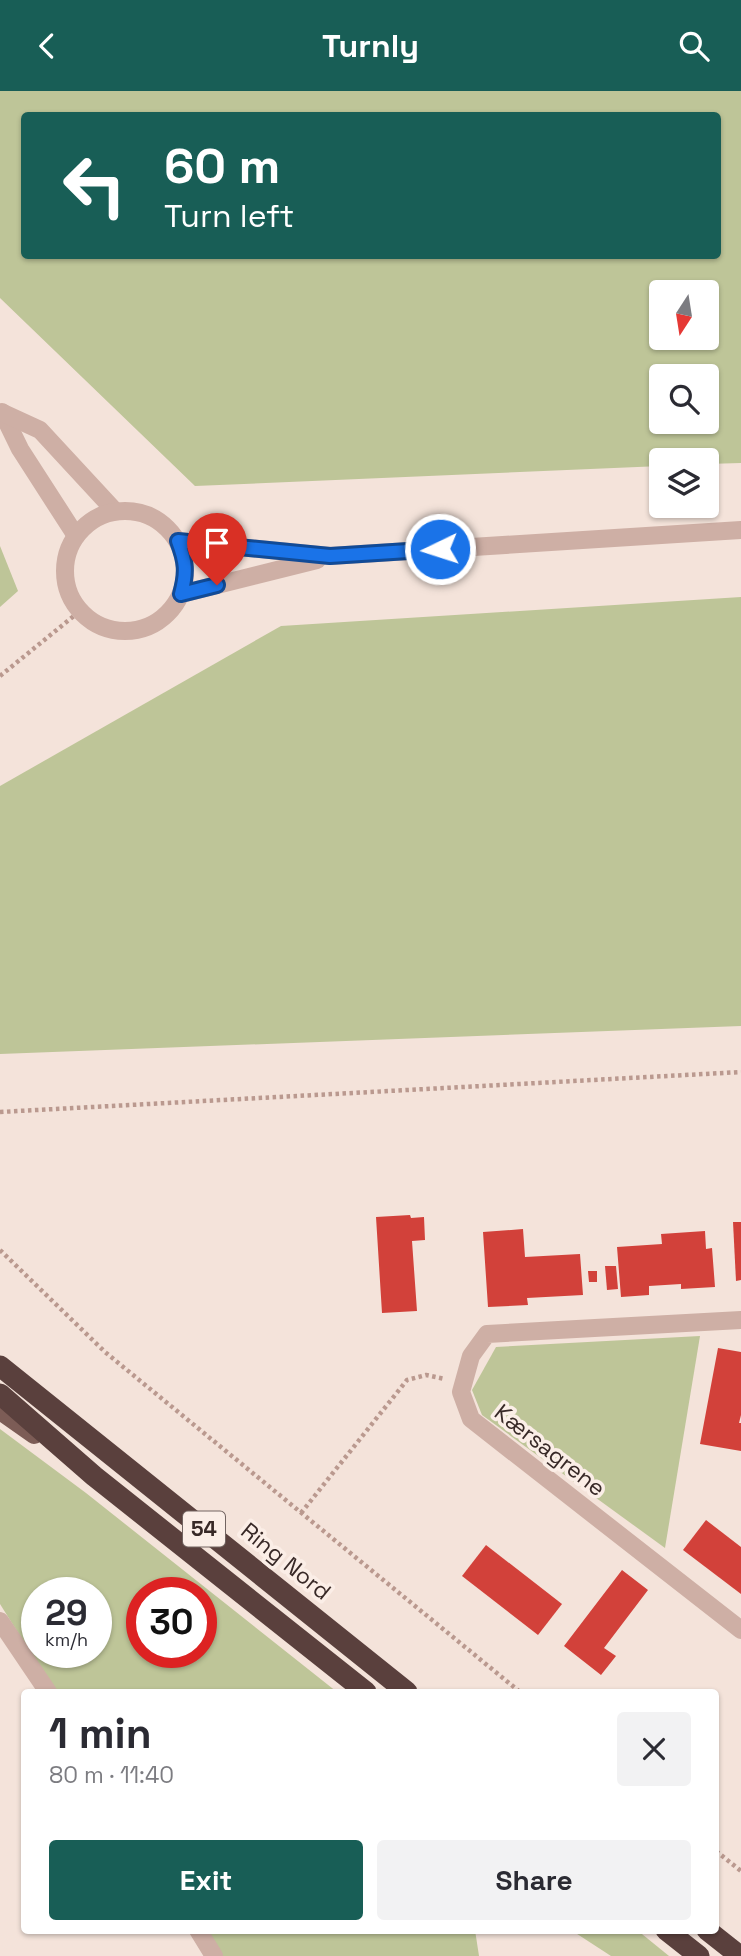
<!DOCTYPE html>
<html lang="en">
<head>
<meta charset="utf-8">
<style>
  body { margin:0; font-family:"Space Grotesk",sans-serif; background:#f2f2f3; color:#2b2b33; height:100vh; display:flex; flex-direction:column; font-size:26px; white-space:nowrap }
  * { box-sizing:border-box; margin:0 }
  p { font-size:23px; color:#7c7c81 }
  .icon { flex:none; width:38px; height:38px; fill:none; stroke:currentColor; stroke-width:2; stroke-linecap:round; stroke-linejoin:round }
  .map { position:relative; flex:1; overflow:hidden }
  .details { position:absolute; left:21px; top:1598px; width:698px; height:245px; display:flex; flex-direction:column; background:#fff; border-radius:7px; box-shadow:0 2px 5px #0004 }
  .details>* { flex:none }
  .top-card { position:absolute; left:21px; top:21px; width:700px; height:147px; border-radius:7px; box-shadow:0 2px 5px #0004; background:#185e56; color:#fff; overflow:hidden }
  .needle { width:46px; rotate:192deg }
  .controls { position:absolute; left:649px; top:189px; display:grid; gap:14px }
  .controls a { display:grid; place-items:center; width:70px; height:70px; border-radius:7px; background:#fff; box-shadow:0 2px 5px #0004; font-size:35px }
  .speed { position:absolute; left:21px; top:1486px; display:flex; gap:14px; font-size:35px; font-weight:700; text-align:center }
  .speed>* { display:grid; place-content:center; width:91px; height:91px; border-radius:50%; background:#fff; box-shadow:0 2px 5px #0004; line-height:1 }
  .speed small { font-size:18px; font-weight:400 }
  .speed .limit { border:10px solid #d22; background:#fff; color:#111 }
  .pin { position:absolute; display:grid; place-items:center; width:60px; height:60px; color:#fff; margin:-72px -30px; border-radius:50% 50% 50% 0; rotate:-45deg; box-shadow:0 0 7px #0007 }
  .pin .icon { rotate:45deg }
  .me { position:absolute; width:77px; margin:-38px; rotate:266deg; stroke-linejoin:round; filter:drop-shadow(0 0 5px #0008) }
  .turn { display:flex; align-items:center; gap:24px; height:147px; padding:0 28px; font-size:32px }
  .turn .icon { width:91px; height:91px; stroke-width:2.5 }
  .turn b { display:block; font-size:49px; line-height:60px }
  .round { display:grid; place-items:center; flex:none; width:74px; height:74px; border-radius:7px; background:#f2f2f3 }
  .summary { display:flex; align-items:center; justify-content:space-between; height:119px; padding:0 28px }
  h1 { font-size:42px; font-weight:800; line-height:52px }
  .cta { display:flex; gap:14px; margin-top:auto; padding:14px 28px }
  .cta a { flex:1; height:80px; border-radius:7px; background:#185e56; color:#fff; font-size:28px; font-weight:800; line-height:80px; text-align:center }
  .cta a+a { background:#f2f2f3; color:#2b2b33 }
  header { display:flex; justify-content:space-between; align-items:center; height:91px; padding:0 28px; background:#185e56; color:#fff; font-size:32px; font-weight:800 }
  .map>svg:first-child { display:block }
  .green { fill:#bec598; fill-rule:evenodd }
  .building { fill:#d2413a }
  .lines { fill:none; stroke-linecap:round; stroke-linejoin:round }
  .path { stroke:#ba998f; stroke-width:4.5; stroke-dasharray:3.5 3.5; stroke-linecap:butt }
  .minor { stroke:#ceafa5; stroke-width:18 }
  .major { stroke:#7c5c56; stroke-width:18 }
  .highway { stroke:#5a403d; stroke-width:21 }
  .route-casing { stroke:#114b97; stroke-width:18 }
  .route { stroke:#1a73e8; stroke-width:12 }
  .labels { text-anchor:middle; stroke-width:7; stroke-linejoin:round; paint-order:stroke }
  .shield { fill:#fbeee7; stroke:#726461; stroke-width:2 }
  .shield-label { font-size:21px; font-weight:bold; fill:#382927 }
  .street-label { font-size:23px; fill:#382927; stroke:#fbeee7 }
</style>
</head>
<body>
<header><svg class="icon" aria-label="back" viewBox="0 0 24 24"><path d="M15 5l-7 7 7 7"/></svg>Turnly<svg class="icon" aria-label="search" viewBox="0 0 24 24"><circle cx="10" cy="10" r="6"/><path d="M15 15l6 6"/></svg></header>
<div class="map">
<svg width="741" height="1865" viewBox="0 0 741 1865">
  <rect width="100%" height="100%" fill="#f4e3da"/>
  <g class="green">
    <path d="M 0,0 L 741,0 L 741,372 L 707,373 L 707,369 L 662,369 L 661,375 L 195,395 L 0,207 ZM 24,24 L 718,24 L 718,164 L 24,164 ZM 662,201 L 707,201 L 707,247 L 662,247 ZM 662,285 L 707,285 L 707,331 L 662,331 Z"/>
    <polygon points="0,455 18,500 0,516"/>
    <polygon points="741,506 741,935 0,963 0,695 281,535"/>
    <polygon points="700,1245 665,1457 482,1324 472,1299 496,1256"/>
    <path d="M 0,1338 L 86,1402 L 337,1601 L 55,1601 L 0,1513 ZM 37,1502 L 96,1502 L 96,1561 L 37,1561 ZM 142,1502 L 201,1502 L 201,1561 L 142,1561 Z"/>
    <polygon points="203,1839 475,1839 479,1865 219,1865"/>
    <polygon points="571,1839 637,1839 669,1865 611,1865"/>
  </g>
  <g class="building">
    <polygon points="410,1124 411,1127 424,1126 425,1149 412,1150 417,1220 382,1222 376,1126"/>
    <polygon points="733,1131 741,1131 741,1189 736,1190"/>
    <polygon points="523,1138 525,1166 580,1163 583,1204 527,1207 528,1214 488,1216 483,1141"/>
    <polygon points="705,1140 706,1158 712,1157 715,1196 681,1198 681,1193 649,1195 649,1204 621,1206 617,1156 662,1153 661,1143"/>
    <polygon points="605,1175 616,1175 618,1198 607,1199"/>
    <polygon points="588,1180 597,1180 597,1191 589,1191"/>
    <polygon points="718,1257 741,1261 741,1324 739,1332 741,1332 741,1360 700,1353"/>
    <polygon points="706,1429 741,1456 741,1503 683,1459"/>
    <polygon points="486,1454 562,1513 538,1544 462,1485"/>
    <polygon points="622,1479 648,1499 604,1557 616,1565 601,1584 564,1555"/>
  </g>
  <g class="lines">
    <g class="path">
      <polyline points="0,585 80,520"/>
      <polyline points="0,1021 741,981"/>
      <polyline points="0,1159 105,1261 520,1601"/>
      <polyline points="301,1422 407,1289 426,1284 445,1288"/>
      <polyline points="716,1760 741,1780"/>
    </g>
    <g class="minor">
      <polyline points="2,321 20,358 76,445"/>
      <polyline points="3,322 40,339 115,420"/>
      <circle cx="125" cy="480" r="60"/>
      <polyline points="178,450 330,465 741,439"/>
      <polyline points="181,503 317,469"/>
      <polyline points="741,1229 487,1243 471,1265 461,1301 471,1328 741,1539"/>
      <polyline points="0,1530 48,1601"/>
      <polyline points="198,1839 214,1865"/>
    </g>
    <polyline class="major" points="0,1320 34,1344"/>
    <g class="highway">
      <polyline points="0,1275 407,1601"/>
      <polyline points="0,1303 94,1385 366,1601"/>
      <polyline points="666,1839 699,1865"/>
      <polyline points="707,1839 740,1865"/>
    </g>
  </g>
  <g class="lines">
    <defs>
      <path id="route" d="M 217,494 L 181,503 C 187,481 186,471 178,450 L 330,465 L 440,458"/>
    </defs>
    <use href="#route" class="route-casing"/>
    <use href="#route" class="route"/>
  </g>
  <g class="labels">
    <rect class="shield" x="183" y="1420.5" width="42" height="35" rx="5"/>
    <g class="shield-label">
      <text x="204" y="1445">54</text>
    </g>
    <g class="street-label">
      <text transform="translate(550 1359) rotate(38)" y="8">Kærsagrene</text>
      <text transform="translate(286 1470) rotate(39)" y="8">Ring Nord</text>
    </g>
  </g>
</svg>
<div class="controls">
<a><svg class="needle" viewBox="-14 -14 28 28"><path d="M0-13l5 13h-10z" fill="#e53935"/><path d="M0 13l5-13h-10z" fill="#7c7c81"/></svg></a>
<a><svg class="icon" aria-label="search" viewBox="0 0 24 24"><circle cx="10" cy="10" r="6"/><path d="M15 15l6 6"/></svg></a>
<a><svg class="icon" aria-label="layers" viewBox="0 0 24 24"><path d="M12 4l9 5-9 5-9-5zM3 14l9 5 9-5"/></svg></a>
</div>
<div class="speed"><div>29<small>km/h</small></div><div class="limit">30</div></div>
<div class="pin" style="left:217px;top:494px;background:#d93025"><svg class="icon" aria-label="arrive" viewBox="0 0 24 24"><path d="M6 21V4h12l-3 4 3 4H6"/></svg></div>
<svg class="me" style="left:440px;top:458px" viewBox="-20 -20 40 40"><circle r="17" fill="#1a73e8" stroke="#fff" stroke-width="3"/><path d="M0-11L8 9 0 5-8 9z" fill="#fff"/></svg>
<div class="top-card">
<div class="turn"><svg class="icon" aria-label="left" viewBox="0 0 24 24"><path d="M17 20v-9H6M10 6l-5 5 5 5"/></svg><div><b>60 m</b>Turn left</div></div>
</div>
<section class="details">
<div class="summary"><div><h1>1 min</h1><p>80 m · 11:40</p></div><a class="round"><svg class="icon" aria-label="close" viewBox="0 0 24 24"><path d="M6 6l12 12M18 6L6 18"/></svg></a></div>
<div class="cta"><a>Exit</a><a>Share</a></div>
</section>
</div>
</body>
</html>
